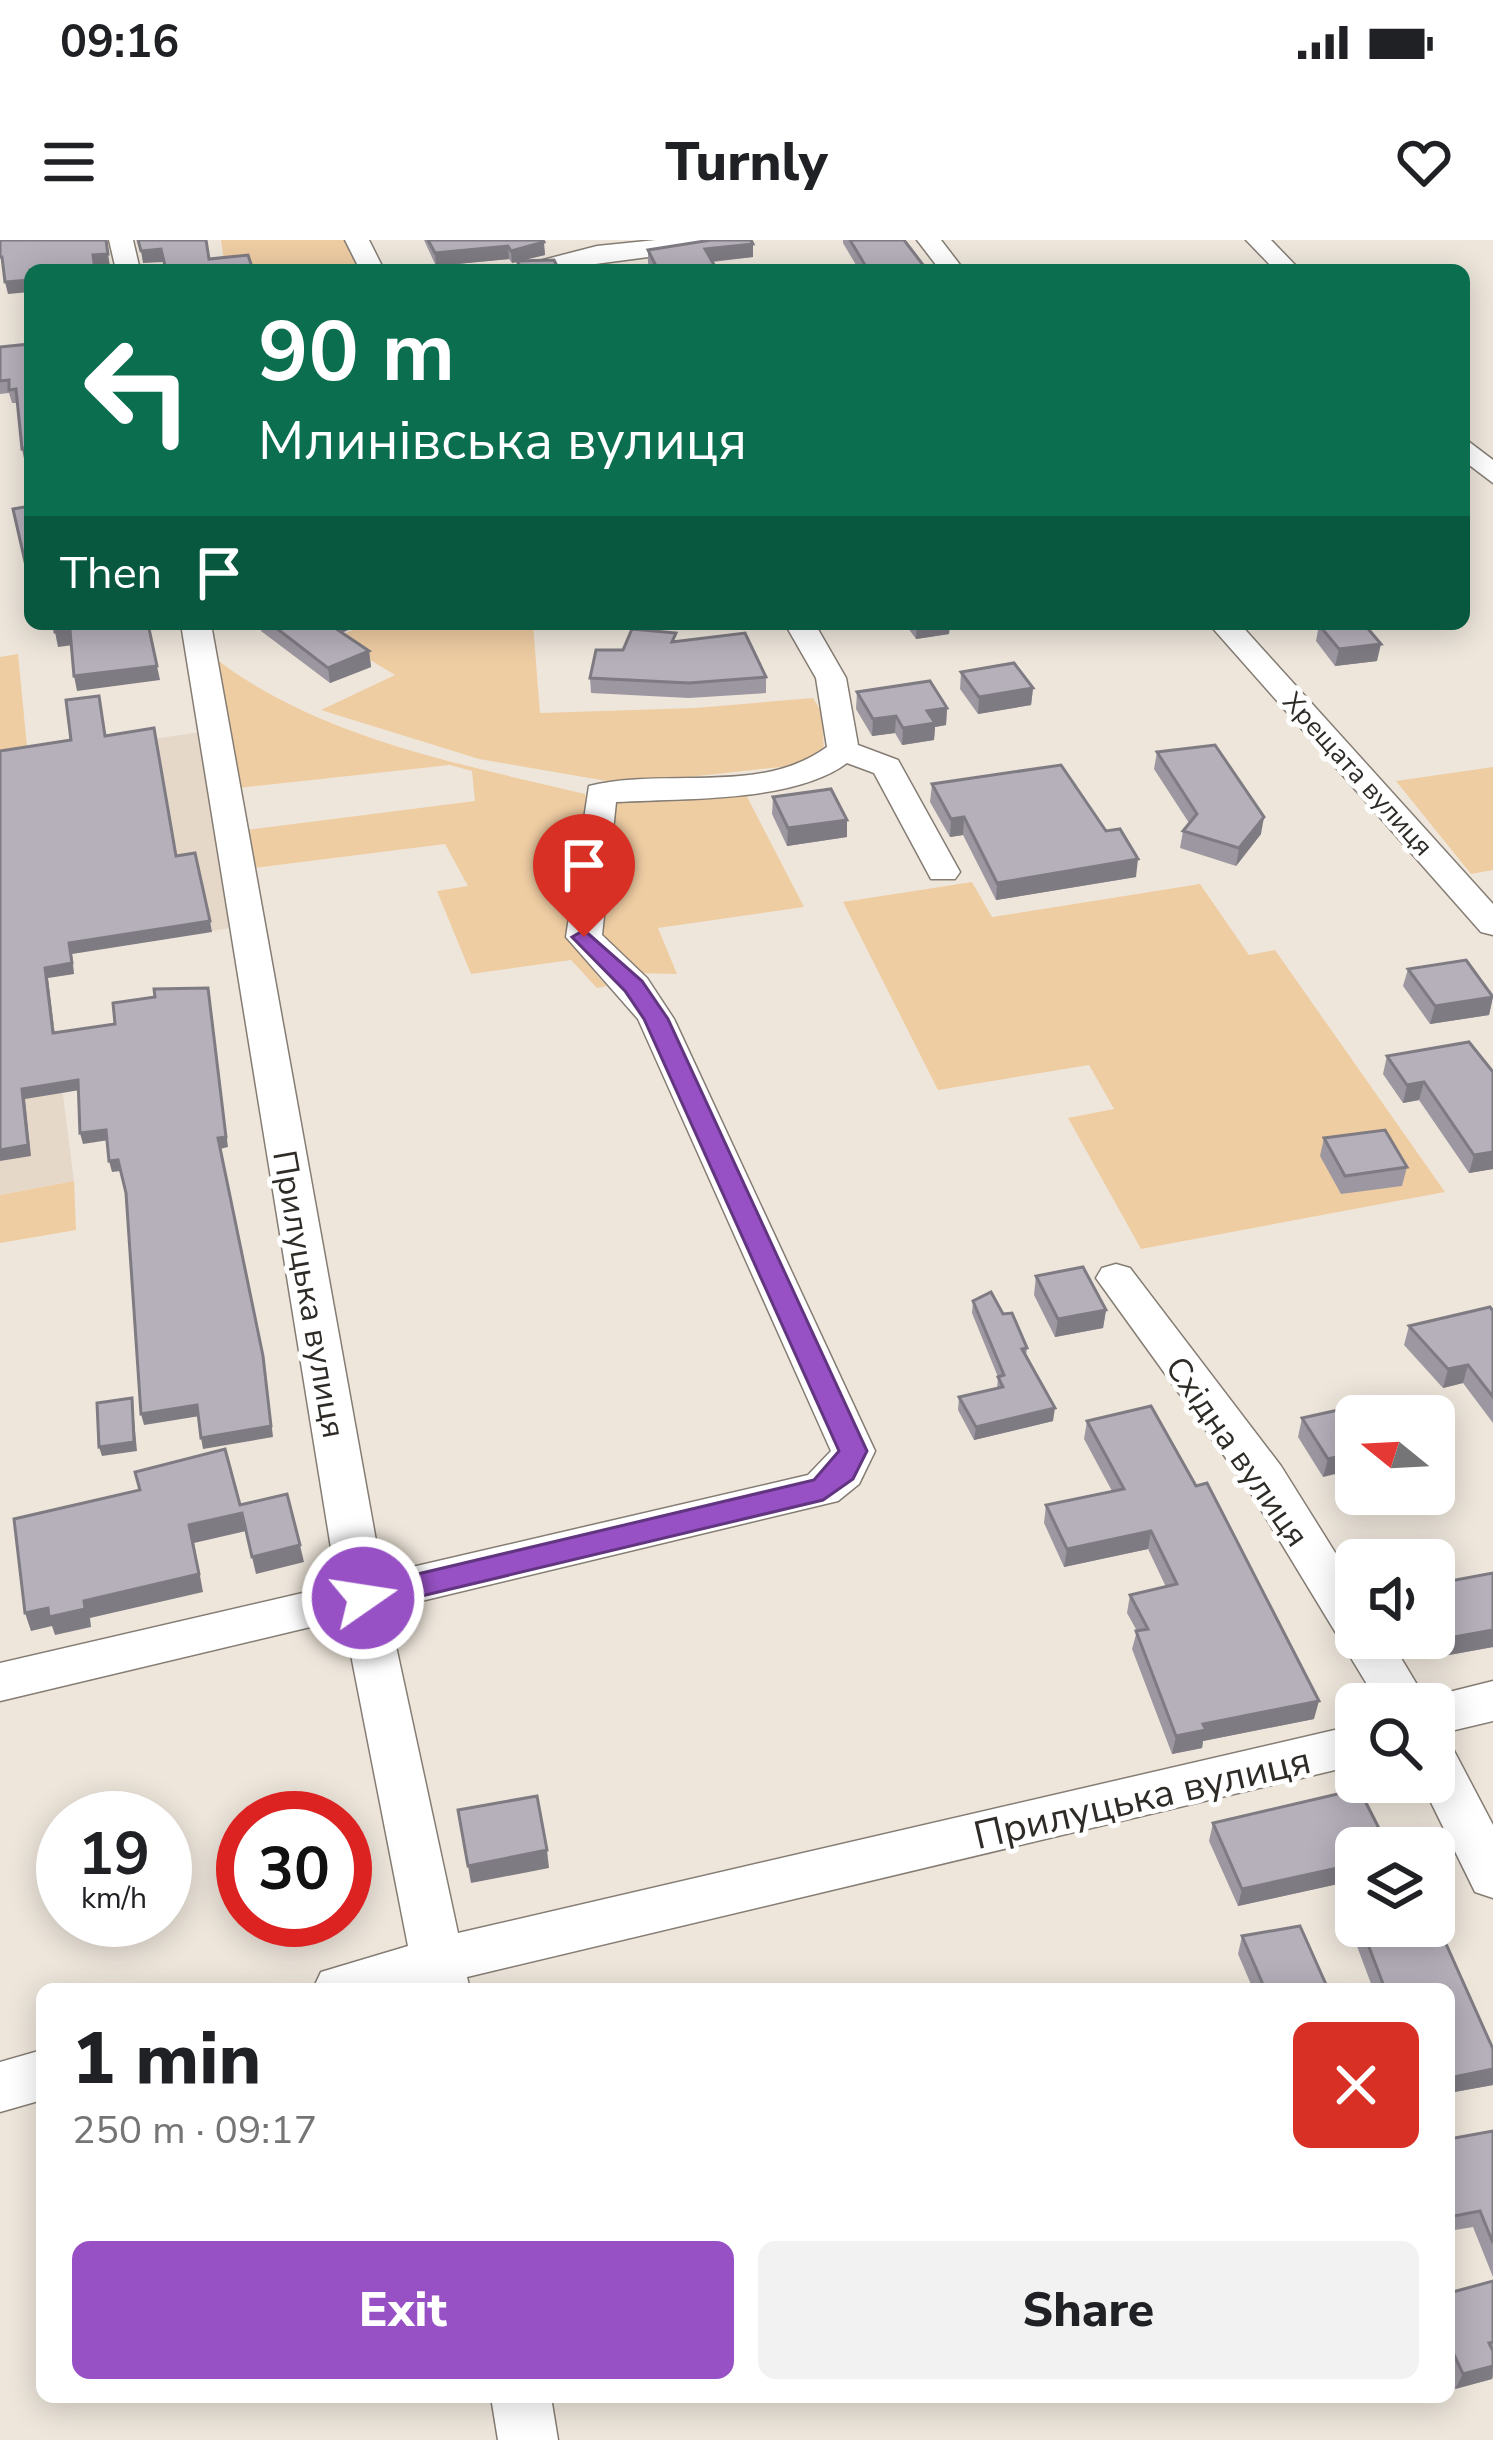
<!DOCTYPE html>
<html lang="en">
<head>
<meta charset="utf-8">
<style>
  body { margin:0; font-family:"Nunito Sans",sans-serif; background:#f2f2f2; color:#202124; height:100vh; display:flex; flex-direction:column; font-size:45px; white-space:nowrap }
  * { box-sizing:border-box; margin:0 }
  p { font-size:39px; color:#757577 }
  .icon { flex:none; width:66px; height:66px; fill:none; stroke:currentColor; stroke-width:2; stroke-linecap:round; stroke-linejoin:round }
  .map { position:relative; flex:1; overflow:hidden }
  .sheet { position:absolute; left:36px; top:1743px; width:1419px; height:420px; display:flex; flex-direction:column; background:#fff; border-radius:18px; box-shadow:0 6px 30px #0003 }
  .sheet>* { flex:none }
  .guide { position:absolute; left:24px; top:24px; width:1446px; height:366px; border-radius:18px; box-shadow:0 6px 30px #0003; background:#0b6e4f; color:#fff; overflow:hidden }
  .needle { width:78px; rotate:288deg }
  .fabs { position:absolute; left:1335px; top:1155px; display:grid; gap:24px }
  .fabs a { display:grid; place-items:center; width:120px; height:120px; border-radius:18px; background:#fff; box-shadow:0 6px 30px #0003; font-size:60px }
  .speed { position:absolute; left:36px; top:1551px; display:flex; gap:24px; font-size:60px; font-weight:700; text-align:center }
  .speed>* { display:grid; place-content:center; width:156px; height:156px; border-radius:50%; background:#fff; box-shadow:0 6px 30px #0003; line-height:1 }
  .speed small { font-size:30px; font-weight:400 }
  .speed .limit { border:18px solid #d22; background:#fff; color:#111 }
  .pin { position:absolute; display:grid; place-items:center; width:102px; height:102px; color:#fff; margin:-123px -51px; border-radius:50% 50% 50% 0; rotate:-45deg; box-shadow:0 0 12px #0007 }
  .pin .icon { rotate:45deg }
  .me { position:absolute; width:132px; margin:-66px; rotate:77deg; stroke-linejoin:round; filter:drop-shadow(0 0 9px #0008) }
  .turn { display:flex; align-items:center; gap:42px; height:252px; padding:0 36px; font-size:54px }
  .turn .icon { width:156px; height:156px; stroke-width:2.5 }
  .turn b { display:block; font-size:84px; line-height:102px }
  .then { display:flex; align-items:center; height:114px; padding:0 36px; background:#0003; gap:24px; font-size:45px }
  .round { display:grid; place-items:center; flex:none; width:126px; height:126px; border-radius:18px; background:#f2f2f2 }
  .summary { display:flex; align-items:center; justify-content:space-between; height:204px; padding:0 36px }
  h1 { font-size:72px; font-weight:800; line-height:90px }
  .button { display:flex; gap:24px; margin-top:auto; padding:24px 36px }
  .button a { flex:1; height:138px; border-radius:18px; background:#9751c5; color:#fff; font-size:48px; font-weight:800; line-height:138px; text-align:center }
  .button a+a { background:#f2f2f2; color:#202124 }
  .status { display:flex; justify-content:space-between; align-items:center; height:84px; padding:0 60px; background:#fff; direction:ltr }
  .status svg { height:33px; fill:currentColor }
  header { display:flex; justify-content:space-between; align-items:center; height:156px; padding:0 36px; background:#fff; font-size:54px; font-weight:800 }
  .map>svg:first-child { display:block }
  .built { fill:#e5d8c8 }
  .green { fill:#efcda3 }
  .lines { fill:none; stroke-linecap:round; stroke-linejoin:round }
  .minor-casing { stroke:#857d74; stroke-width:3 }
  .minor { fill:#fff; fill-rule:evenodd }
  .wall { fill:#9d97a1 }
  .shaded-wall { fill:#7f7b83 }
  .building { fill:#b6b0bb; stroke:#7f7b83; stroke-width:3 }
  .route { fill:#9751c5; stroke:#623580; stroke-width:3 }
  .labels { text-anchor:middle; stroke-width:10; stroke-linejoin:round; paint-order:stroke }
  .far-street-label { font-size:27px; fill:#2f2c28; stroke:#fff }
  .street-label { font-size:33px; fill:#2f2c28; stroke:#fff }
  .near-street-label { font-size:39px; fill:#2f2c28; stroke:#fff }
</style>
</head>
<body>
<div class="status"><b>09:16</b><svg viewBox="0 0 49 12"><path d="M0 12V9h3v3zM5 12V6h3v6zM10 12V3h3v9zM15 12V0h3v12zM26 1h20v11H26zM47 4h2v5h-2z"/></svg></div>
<header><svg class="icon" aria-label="menu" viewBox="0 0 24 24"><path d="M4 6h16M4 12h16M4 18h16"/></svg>Turnly<svg class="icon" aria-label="heart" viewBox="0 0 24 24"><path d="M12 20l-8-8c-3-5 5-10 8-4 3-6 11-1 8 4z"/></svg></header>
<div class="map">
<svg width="1493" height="2200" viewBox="0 0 1493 2200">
  <rect width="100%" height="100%" fill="#eee6db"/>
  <polygon class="built" points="201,492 230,688 72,714 74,734 48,738 74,941 0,955 0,521"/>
  <g class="green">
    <polygon points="221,0 348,0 363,30 225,28"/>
    <polygon points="367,384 695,384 533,384 540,473 695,468 813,458 822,473 824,512 809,524 624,544 479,519 321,470 395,435 334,398"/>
    <polygon points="18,414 28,517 0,521 0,417"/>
    <path d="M 212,416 C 318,498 456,523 585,554 C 606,624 540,679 607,746 L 597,748 L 571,720 L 471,734 L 437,651 L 468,646 L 445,604 L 245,629 L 238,591 L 475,561 L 472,531 L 450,525 L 229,549 Z"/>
    <polygon points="1493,527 1493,630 1471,634 1396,541"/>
    <polygon points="743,549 804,667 658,688 677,734 633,733 594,696 611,566 630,558"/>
    <polygon points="972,642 992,677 1200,644 1249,715 1275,710 1445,952 1141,1009 1068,878 1114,869 1089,825 938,850 843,662"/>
    <polygon points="74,941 76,990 0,1003 0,955"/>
  </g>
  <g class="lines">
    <defs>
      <g id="minor">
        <polygon points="109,0 133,0 140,30 116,30"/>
        <polygon points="345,0 369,0 384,30 360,30"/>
        <polygon points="656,0 736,0 724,7 550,30 504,30 597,6"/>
        <polygon points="917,0 941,0 964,30 940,30"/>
        <polygon points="1246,0 1271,0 1300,30 1275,30"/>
        <polygon points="1464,198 1493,220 1493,243 1464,221"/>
        <path d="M 181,384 L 211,384 L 382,1334 L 808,1235 L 831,1211 L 638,779 L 566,697 L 589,546 C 665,527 760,556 827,507 L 816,438 L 785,384 L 815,384 L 846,438 L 858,505 L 898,520 L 960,632 L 955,639 L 931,639 L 874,533 L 847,523 C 793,563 682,558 616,562 L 602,695 L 647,738 L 674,779 L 875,1211 L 859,1244 L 838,1261 L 388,1369 L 458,1693 L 1356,1485 L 1356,1525 L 467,1737 L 470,1749 L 313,1749 L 321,1732 L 408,1706 L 344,1379 L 0,1461 L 0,1423 L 337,1345 Z"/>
        <polygon points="1209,384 1240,384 1493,664 1493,695 1481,692"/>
        <polygon points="1116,1024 1130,1028 1281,1226 1356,1346 1356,1398 1389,1398 1425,1458 1493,1441 1493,1481 1434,1495 1434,1464 1379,1464 1249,1250 1096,1038 1102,1028"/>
        <polygon points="1434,1499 1451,1505 1493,1585 1493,1658 1475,1652 1421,1542 1434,1542"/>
        <polygon points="42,1810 42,1860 0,1872 0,1822"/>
        <polygon points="491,2157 551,2157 558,2200 498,2200"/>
      </g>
    </defs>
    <use href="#minor" class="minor-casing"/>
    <use href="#minor" class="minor"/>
  </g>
  <g class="wall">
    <polygon points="424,0 543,0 545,15 523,20 559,30 518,30 517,22 512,23 509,19 436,26"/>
    <polygon points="843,0 904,0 927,30 859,30 843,3"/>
    <polygon points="753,4 753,17 713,22 717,30 651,30 648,23 648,10"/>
    <polygon points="30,104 25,223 17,163 12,163 9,153 0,154 0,107"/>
    <polygon points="260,384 361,384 342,393 369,411 371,427 330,443 261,391"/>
    <polygon points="905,384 950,384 949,394 916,399"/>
    <polygon points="1319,385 1377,421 1335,426 1316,401"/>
    <polygon points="676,402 766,437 766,453 689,458 591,453 590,438 623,410"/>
    <polygon points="961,432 1033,448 1031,465 978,474 960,449"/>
    <polygon points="857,452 947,468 946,485 935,487 934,500 902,505 895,493 872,496 856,469"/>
    <polygon points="1157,512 1261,594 1236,626 1180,608 1183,591 1189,583 1154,529"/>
    <polygon points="932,544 1106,591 1136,637 996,660 963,595 950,597 930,562"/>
    <polygon points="773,557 847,597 787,606 772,574"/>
    <polygon points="1408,729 1493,756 1489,775 1430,784 1403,746"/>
    <polygon points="1387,816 1493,832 1493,929 1469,933 1419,860 1403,863 1383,834"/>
    <polygon points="1324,898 1407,927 1402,946 1341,954 1320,916"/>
    <polygon points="1036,1036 1106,1070 1103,1088 1055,1097 1034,1055"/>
    <polygon points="973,1061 1003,1074 1027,1108 1026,1116 1053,1181 974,1200 958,1170 959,1157 997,1149 998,1137 972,1073"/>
    <polygon points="1493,1071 1493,1183 1463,1143 1443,1148 1404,1105 1409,1086"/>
    <polygon points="1358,1176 1323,1237 1298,1197 1302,1178"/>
    <polygon points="1087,1181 1314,1479 1203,1501 1202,1508 1172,1514 1132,1409 1137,1391 1127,1373 1130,1355 1166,1347 1148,1309 1064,1327 1044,1283 1046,1265 1112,1251 1084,1199"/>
    <polygon points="1493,1333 1493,1407 1438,1417 1427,1398 1434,1398 1434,1344"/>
    <polygon points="1213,1583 1356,1608 1356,1640 1238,1666 1209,1601"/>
    <polygon points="1356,1681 1356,1686 1434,1686 1493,1845 1449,1853 1449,1749 1373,1749 1352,1693"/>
    <polygon points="1242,1696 1328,1749 1253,1749 1238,1714"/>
    <polygon points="1493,1891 1493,2037 1473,1987 1449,1991 1449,1899"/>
    <polygon points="1493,2041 1493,2137 1492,2139 1455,2149 1449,2135 1449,2053"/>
  </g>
  <g class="shaded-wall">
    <polygon points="544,2 545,15 512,23 511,11"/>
    <polygon points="753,4 753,17 705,22 705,9"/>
    <polygon points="508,6 509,19 436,26 435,13"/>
    <polygon points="161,9 163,22 143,23 141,11"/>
    <polygon points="108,14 110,26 95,27 93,15"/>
    <polygon points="30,40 30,52 8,54 5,42"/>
    <polygon points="30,208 30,222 25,223 22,209"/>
    <polygon points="327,384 361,384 329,398"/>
    <polygon points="917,384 950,384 949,394 916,399"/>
    <polygon points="70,390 73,405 58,407 55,392"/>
    <polygon points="1381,404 1377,421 1335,426 1339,409"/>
    <polygon points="369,411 371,427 330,443 328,428"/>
    <polygon points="157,426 160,440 77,451 74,436"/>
    <polygon points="1033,448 1031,465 978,474 979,457"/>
    <polygon points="947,468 946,485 935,487 934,500 902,505 903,488 927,471"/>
    <polygon points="896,476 895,493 872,496 873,479"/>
    <polygon points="964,577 963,595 950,597 951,579"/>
    <polygon points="1264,577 1261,594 1236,626 1239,608"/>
    <polygon points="847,580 847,597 787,606 788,588"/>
    <polygon points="1138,619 1136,637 996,660 997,643"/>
    <polygon points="210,681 212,692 72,714 74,734 48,738 56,804 45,728 69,703"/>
    <polygon points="1493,757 1489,775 1430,784 1435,766"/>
    <polygon points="210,759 228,907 220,909 218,898"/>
    <polygon points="78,840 80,850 25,859 31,916 0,921 0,910 22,849"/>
    <polygon points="1424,842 1419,860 1403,863 1407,845"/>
    <polygon points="106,890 109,900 83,904 80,893"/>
    <polygon points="1493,912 1493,929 1469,933 1474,915"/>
    <polygon points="118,920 121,931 112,932 109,921"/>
    <polygon points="1106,1070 1103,1088 1055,1097 1058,1079"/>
    <polygon points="1468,1125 1463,1143 1443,1148 1448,1129"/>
    <polygon points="265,1127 273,1197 203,1209 201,1198"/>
    <polygon points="132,1158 137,1211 102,1216 99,1207"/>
    <polygon points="197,1165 200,1176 144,1185 141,1174"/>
    <polygon points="1055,1168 1053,1181 974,1200 976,1187"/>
    <polygon points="1356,1212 1356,1229 1323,1237 1328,1219"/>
    <polygon points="242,1273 246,1291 194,1303 203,1352 90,1378 91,1387 55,1395 52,1386 31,1391 25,1373 84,1361 189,1285"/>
    <polygon points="1151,1291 1148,1309 1064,1327 1067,1309"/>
    <polygon points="300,1305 304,1322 256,1334 252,1317"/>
    <polygon points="1493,1390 1493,1407 1438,1417 1443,1399"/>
    <polygon points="1319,1461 1314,1479 1203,1501 1202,1508 1172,1514 1176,1496 1203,1484"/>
    <polygon points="547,1610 549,1628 471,1643 468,1626"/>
    <polygon points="1356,1624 1356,1640 1238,1666 1242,1649"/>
    <polygon points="1493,1829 1493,1845 1449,1853 1449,1838"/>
    <polygon points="1493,2126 1492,2139 1455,2149 1463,2134"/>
  </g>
  <g class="building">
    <polygon points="0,0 106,0 108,14 93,15 95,30 30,30 30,40 5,42 2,17 0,17"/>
    <polygon points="138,0 206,0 209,19 248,15 253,30 166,30 161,9 141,11"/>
    <polygon points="428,0 543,0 544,2 511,11 508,6 435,13"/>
    <polygon points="711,0 751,0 753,4 705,9 717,30 658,30 648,10"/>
    <polygon points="850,0 904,0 927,30 868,30"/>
    <polygon points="554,20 559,30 522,30 517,21"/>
    <polygon points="30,104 30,208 22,209 16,149 9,150 9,140 0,141 0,107"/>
    <polygon points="30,266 30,339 29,339 13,269"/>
    <polygon points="54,384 148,384 157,426 74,436 70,390 55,392"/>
    <polygon points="271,384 329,384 369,411 328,428"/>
    <polygon points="1324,384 1364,384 1381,404 1339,409 1319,385"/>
    <polygon points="632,389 676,393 672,402 745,393 766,437 689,443 590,438 596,410 623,410"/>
    <polygon points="1014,423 1033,448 979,457 961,432"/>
    <polygon points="930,441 947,468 927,471 935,483 903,488 896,476 873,479 857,452"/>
    <polygon points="99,456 105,496 154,488 176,616 195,613 210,681 69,703 72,723 45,728 53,793 115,784 113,763 155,757 154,749 208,748 226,897 218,898 263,1116 271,1186 201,1198 197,1165 141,1174 126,953 118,920 109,921 106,890 80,893 78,840 22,849 28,905 0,910 0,511 71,500 66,460"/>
    <polygon points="1215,505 1264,577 1239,608 1183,591 1197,574 1157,512"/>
    <polygon points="1061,525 1106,591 1120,589 1138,619 997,643 964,577 951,579 932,544"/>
    <polygon points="831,549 847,580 788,588 773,557"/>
    <polygon points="1466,720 1493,757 1435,766 1408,729"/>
    <polygon points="1469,802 1493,832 1493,912 1474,915 1424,842 1407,845 1387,816"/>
    <polygon points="1385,890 1407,927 1345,936 1324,898"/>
    <polygon points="1083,1027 1106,1070 1058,1079 1036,1036"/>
    <polygon points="991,1052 1003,1074 1012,1073 1027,1108 1022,1109 1055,1168 976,1187 959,1157 1003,1147 998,1137 1004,1135 973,1061"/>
    <polygon points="1490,1067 1493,1071 1493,1157 1468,1125 1448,1129 1409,1086"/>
    <polygon points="132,1158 134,1202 99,1207 97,1163"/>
    <polygon points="1151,1166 1196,1246 1207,1243 1319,1461 1203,1484 1206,1490 1176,1496 1136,1391 1148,1389 1130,1355 1177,1344 1151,1291 1067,1309 1046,1265 1124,1249 1087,1181"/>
    <polygon points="1352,1167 1358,1176 1356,1176 1356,1212 1328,1219 1302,1178"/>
    <polygon points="225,1209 240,1265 287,1254 300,1305 252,1317 242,1273 189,1285 199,1334 84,1361 85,1369 49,1377 48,1368 25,1373 14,1279 140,1250 135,1232"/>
    <polygon points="1493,1333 1493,1390 1443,1399 1434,1382 1434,1344"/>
    <polygon points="1359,1549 1389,1608 1356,1608 1356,1624 1242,1649 1213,1583"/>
    <polygon points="537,1556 547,1610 468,1626 458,1570"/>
    <polygon points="1434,1677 1493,1809 1493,1829 1449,1838 1449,1749 1385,1749 1361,1686 1434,1686"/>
    <polygon points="1300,1686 1328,1749 1265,1749 1242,1696"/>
    <polygon points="1493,1891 1493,2003 1480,1971 1449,1977 1449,1899"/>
    <polygon points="1493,2041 1493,2102 1489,2103 1493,2111 1493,2126 1463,2134 1449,2104 1449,2053"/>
  </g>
  <polygon class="route" points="584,690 642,741 668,779 867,1211 853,1239 823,1260 363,1370 352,1367 348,1358 363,1347 814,1240 839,1211 644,779 625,751 572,697"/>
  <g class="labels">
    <g class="far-street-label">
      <text transform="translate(1358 534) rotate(48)" y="9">Хрещата вулиця</text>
    </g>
    <g class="street-label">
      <text transform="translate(310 1054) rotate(80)" y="12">Прилуцька вулиця</text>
      <text transform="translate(1238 1211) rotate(55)" y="12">Східна вулиця</text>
    </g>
    <g class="near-street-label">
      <text transform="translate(1142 1557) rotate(-13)" y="14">Прилуцька вулиця</text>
    </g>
  </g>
</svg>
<div class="fabs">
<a><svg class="needle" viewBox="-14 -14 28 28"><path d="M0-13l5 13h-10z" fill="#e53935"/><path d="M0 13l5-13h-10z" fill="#757577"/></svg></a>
<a><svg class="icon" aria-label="sound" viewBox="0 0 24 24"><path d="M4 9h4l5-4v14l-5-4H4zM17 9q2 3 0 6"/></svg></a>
<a><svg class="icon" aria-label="search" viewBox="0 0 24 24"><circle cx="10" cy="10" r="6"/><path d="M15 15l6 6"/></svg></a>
<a><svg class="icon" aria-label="layers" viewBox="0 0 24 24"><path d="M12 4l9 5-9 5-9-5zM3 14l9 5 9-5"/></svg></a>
</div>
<div class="speed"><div>19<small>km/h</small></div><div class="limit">30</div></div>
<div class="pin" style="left:584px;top:697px;background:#d93025"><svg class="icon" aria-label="arrive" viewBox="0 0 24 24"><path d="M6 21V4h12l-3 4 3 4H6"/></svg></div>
<svg class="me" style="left:363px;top:1358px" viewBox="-20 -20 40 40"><circle r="17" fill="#9751c5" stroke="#fff" stroke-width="3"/><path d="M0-11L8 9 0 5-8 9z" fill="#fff"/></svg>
<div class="guide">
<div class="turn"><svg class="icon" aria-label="left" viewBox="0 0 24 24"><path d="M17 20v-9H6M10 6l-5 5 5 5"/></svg><div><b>90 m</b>Млинівська вулиця</div></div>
<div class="then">Then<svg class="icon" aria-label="arrive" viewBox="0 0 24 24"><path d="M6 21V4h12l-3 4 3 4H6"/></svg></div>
</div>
<section class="sheet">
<div class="summary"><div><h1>1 min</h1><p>250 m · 09:17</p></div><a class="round" style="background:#d93025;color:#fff"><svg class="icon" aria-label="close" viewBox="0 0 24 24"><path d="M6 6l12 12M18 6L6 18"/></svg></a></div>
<div class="button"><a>Exit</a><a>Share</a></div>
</section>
</div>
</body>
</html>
